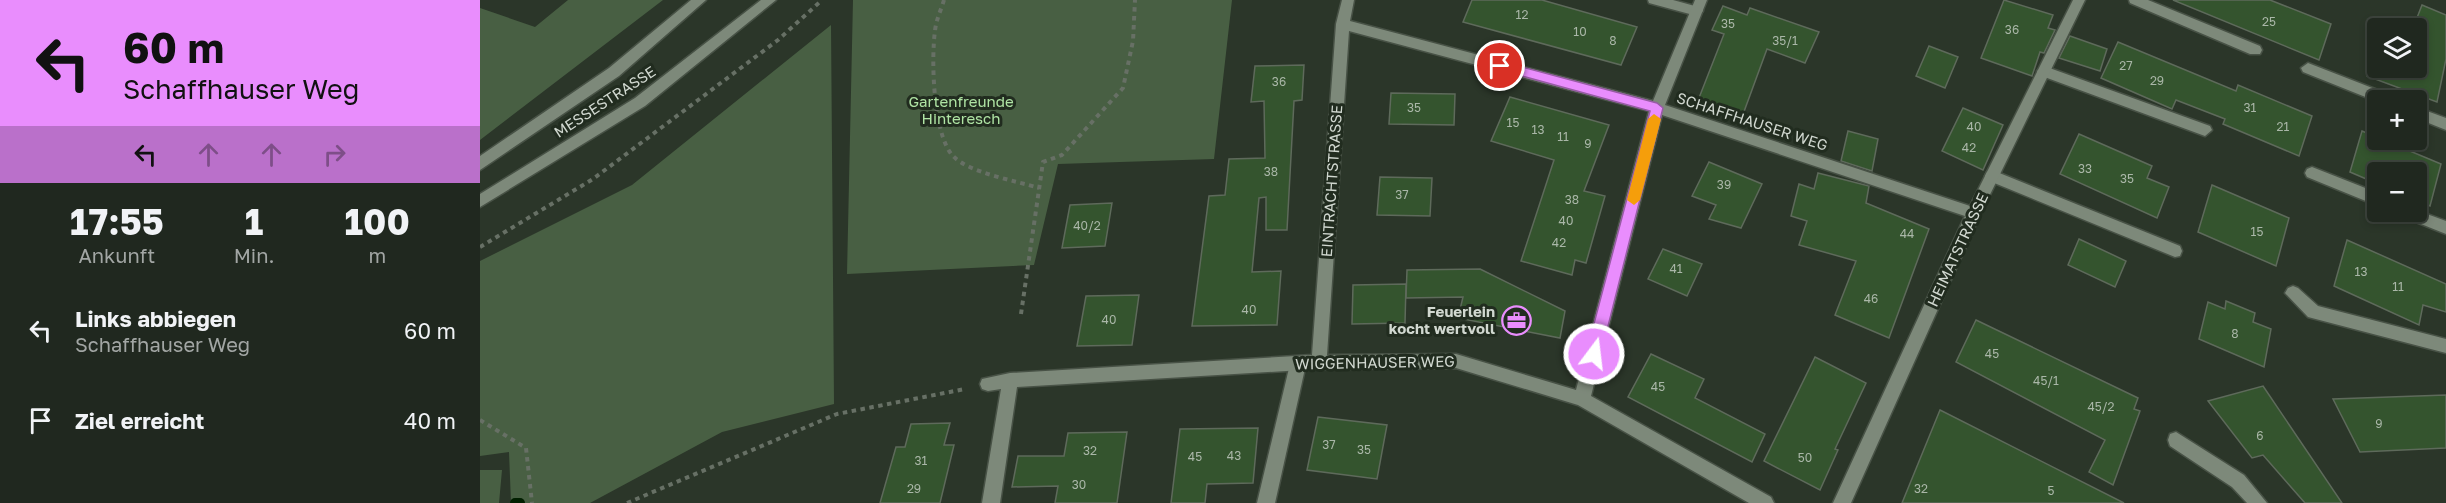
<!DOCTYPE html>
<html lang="de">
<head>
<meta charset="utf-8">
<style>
  body { margin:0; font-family:"Golos Text",sans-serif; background:#2d342c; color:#f1f3f6; height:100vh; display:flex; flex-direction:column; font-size:22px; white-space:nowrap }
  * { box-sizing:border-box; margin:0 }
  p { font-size:20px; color:#a2a6a4 }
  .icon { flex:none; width:33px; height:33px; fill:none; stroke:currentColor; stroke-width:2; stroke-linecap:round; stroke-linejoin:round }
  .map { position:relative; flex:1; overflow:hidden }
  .side { display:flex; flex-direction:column; background:#20281f; width:480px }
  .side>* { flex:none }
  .banner { background:#e98dfd; color:#111; overflow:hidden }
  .controls { position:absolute; left:1887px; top:18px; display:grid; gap:12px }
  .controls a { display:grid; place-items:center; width:60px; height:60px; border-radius:6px; background:#20281f; box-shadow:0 3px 9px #0003,0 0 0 2px #3d443d; font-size:30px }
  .pin { position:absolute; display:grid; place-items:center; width:51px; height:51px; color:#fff; margin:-26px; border:3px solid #fff; border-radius:50%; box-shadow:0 2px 6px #0007 }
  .me { position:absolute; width:66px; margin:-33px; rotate:15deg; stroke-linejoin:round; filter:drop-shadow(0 0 4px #0008) }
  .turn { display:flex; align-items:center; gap:21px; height:126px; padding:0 24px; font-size:27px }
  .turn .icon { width:78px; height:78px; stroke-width:2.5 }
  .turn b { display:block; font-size:42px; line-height:51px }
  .lanes { display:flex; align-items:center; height:57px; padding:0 24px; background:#0003; justify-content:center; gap:30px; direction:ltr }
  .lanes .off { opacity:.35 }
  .eta { display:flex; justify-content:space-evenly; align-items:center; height:102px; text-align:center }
  .eta b { font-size:36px; font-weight:700; line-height:42px }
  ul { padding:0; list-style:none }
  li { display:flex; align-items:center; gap:18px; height:90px; padding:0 24px }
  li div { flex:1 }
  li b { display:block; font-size:22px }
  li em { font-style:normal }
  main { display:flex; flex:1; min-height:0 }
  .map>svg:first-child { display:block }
  .green { fill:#485f43 }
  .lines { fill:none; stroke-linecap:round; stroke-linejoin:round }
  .stream { stroke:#011f00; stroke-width:10 }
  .building { fill:#34542e; stroke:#5e6a5b; stroke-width:1.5 }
  .service-casing { stroke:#485246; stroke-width:3 }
  .minor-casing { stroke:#485246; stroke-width:3 }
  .tertiary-casing { stroke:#485246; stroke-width:3 }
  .path { stroke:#677065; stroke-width:4; stroke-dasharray:4.5 4.5; stroke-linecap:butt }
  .service { fill:#7d897a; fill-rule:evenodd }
  .minor { fill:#7d897a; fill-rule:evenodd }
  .tertiary { fill:#7d897a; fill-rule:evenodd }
  .route { fill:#e98dfd; stroke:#975ca4; stroke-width:1.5 }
  .slow { fill:#f59e0b }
  .labels { text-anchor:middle; stroke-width:6; stroke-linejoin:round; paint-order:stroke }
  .number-label { font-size:12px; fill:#aab7a8 }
  .street-label { font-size:15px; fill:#d1d8d0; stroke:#212c1f }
  .park-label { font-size:15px; fill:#afe4a4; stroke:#212c1f }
  .poi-label { font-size:15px; font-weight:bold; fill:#d1d8d0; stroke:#212c1f; text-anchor:end }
</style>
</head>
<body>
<main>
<section class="side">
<div class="banner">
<div class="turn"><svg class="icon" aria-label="left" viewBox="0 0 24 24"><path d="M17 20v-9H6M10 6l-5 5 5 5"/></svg><div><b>60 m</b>Schaffhauser Weg</div></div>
<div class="lanes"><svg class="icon" aria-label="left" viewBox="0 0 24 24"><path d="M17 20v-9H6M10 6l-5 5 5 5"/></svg><svg class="icon off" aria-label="ahead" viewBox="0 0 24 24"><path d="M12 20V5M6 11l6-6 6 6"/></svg><svg class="icon off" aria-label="ahead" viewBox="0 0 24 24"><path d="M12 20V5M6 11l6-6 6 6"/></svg><svg class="icon off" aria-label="right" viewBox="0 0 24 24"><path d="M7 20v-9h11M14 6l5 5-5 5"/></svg></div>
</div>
<div class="eta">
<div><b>17:55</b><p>Ankunft</p></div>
<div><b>1</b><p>Min.</p></div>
<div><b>100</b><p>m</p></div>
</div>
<ul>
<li><svg class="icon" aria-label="left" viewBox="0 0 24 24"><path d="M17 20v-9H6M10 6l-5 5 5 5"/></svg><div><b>Links abbiegen</b><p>Schaffhauser Weg</p></div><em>60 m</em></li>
<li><svg class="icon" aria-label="arrive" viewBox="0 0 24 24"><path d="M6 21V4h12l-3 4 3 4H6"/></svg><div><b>Ziel erreicht</b></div><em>40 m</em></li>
</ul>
</section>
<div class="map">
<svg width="1966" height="503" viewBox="0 0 1966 503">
  <rect width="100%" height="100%" fill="#2b3629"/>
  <g class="green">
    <polygon points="88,0 183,0 0,140 0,8 55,27"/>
    <polygon points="373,0 752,0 734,159 578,164 554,265 367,274"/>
    <polygon points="351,25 354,404 242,432 110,503 31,503 29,452 0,456 0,261 152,185"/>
    <polygon points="0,470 22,470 19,503 0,503"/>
  </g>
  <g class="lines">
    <polyline class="stream" points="35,503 40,503"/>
  </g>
  <g class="building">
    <polygon points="992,0 1062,0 1157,27 1141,65 983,22"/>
    <polygon points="1524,0 1573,15 1568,28 1575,30 1564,53 1560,52 1552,76 1501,58"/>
    <polygon points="1693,0 1790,0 1851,24 1839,60"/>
    <polygon points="1942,5 1966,15 1966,59 1957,102 1887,76 1896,42 1898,68 1936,68 1936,28 1933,28"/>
    <polygon points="1243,6 1267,15 1270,8 1339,32 1325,63 1287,49 1262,117 1217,103 1244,34 1232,30"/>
    <polygon points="1590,36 1627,49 1620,71 1579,58"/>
    <polygon points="1638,42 1756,91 1758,85 1832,116 1819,156 1743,124 1745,119 1696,100 1692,109 1621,78"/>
    <polygon points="1449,46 1478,57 1465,88 1436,76"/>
    <polygon points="824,65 822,100 814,101 807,230 786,230 786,197 779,198 772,272 801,271 797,325 712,326 729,196 745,195 749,159 785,158 784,101 771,102 775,66"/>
    <polygon points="911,93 975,94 974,125 909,124"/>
    <polygon points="1030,97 1129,125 1104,191 1125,196 1106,263 1095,260 1092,275 1041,261 1074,160 1011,141"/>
    <polygon points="1483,108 1523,125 1503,170 1462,151"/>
    <polygon points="1368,131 1398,139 1392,171 1361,161"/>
    <polygon points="1882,131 1961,164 1950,206 1936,200 1936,172 1898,172 1898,184 1870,172"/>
    <polygon points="1599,134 1672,166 1667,178 1689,187 1677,218 1580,174"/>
    <polygon points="1229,162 1282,184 1261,228 1229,219 1236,205 1212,196"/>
    <polygon points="1338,173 1389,186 1386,203 1449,229 1409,338 1355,315 1376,261 1319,245 1327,221 1311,216 1319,184 1334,189"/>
    <polygon points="900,177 952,178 950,216 897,215"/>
    <polygon points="1732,185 1809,218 1796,266 1718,232"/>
    <polygon points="632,203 625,246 582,248 590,205"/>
    <polygon points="1599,239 1646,261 1635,287 1588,265"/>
    <polygon points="1867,240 1966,284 1966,312 1943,305 1939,325 1854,286"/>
    <polygon points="1183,249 1222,264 1207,296 1168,279"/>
    <polygon points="1000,269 1085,311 1080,338 978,318 983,297 926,298 927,270"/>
    <polygon points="926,284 925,323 872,324 873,285"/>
    <polygon points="659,295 652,345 597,346 606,296"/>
    <polygon points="1746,301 1775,313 1773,322 1791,329 1784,367 1719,339 1728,302 1745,309"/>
    <polygon points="1496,320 1658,398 1654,409 1660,411 1633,485 1609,472 1625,440 1476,362"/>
    <polygon points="1171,354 1224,379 1215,398 1285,434 1272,462 1148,397"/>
    <polygon points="1335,357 1386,383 1355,449 1358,450 1340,490 1284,461"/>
    <polygon points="1783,386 1862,503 1825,503 1783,455 1772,458 1728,401"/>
    <polygon points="1966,395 1966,448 1880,452 1853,399"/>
    <polygon points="1460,410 1644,503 1422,503"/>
    <polygon points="838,417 907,425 897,479 827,470"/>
    <polygon points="470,423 464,445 474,445 460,503 400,503 416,447 425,447 431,424"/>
    <polygon points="778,428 773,483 727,484 725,503 691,503 700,429"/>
    <polygon points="647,432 637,503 575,503 578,486 532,487 538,456 584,456 588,433"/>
  </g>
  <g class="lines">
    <defs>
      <g id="service">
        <polygon points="1168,0 1193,0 1222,8 1223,11 1217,16 1169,3"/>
        <polygon points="1649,0 1668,0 1780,46 1782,50 1780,54 1770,54 1650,3"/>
        <polygon points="1828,63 1913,96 1915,100 1898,102 1823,72 1821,68"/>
        <polygon points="1564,66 1730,126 1732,130 1725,136 1559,75 1557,71"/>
        <polygon points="1936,107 1966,118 1966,130 1936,118"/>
        <polygon points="1832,167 1898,193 1898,206 1827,177 1825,173 1827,169"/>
        <polygon points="1512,170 1700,246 1702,251 1700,256 1695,257 1507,180 1505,176 1507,172"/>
        <polygon points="1936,210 1966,221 1966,234 1921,216 1919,212"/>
        <polygon points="1813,286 1818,288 1838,306 1966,339 1966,353 1828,317 1805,293 1808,288"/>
        <polygon points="818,357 824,359 826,364 795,503 777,503 810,364 812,359"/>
      </g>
      <g id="minor">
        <path d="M 862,0 L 874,0 L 870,21 L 1173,101 L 1215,0 L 1227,0 L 1185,105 L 1490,206 L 1593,0 L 1605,0 L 1501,213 L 1371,503 L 1353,503 L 1485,216 L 1182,115 L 1111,396 L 1291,497 L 1294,503 L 1269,503 L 1098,405 L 976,368 L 839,369 L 537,387 L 520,503 L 502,503 L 521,389 L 508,391 L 502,389 L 500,384 L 502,379 L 530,373 L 832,355 L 856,24 ZM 869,31 L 1169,111 L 1096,390 L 976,354 L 847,355 Z"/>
        <polygon points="1696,432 1764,475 1787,503 1767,503 1752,487 1690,446 1688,440 1690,434"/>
      </g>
      <g id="tertiary">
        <polygon points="211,0 226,0 139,76 0,170 0,156 129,68"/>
        <polygon points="281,0 296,0 165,106 0,207 0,194 155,98"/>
      </g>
    </defs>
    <use href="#service" class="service-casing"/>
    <use href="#minor" class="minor-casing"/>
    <use href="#tertiary" class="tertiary-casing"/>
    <g class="path">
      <path d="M 464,0 C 461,10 456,20 455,31 C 451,59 453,135 473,156 C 489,173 537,181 559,188"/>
      <polyline points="0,247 113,179 298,40 342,0"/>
      <polyline points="541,314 563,162 582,155 643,88 653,41 655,0"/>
      <polyline points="0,420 46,448 52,503"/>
      <polyline points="147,503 357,414 485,389"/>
    </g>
    <use href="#service" class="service"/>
    <use href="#minor" class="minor"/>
    <use href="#tertiary" class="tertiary"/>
  </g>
  <polygon class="route" points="1020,61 1177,103 1183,108 1121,354 1114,361 1106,354 1170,111 1016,69 1014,66"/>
  <polygon class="slow" points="1174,114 1181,119 1160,200 1154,205 1147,200 1168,119"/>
  <defs>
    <symbol id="office-ring" viewBox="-11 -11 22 22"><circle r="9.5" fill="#212c1f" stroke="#e98dfd" stroke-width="1.5"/><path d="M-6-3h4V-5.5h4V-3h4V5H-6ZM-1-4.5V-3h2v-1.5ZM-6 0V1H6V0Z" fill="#e98dfd"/></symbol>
  </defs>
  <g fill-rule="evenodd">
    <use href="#office-ring" x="1020" y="304" width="33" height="33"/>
  </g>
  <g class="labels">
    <g class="number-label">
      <text x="1042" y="19">12</text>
      <text x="1789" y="26">25</text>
      <text x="1248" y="28">35</text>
      <text x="1532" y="34">36</text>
      <text x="1100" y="36">10</text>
      <text x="1133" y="45">8</text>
      <text x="1305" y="45">35/1</text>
      <text x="1646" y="70">27</text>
      <text x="1677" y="85">29</text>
      <text x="799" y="86">36</text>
      <text x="934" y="112">35</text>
      <text x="1770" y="112">31</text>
      <text x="1033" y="127">15</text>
      <text x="1494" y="131">40</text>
      <text x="1803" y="131">21</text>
      <text x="1058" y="134">13</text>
      <text x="1083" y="141">11</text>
      <text x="1108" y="148">9</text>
      <text x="1489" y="152">42</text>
      <text x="1605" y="173">33</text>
      <text x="791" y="176">38</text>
      <text x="1647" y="183">35</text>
      <text x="1244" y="189">39</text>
      <text x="922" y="199">37</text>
      <text x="1092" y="204">38</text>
      <text x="1086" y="225">40</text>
      <text x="607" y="230">40/2</text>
      <text x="1777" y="236">15</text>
      <text x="1427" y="238">44</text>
      <text x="1079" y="247">42</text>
      <text x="1196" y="273">41</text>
      <text x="1881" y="276">13</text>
      <text x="1918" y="291">11</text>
      <text x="1391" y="303">46</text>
      <text x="769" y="314">40</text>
      <text x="629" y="324">40</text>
      <text x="1755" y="338">8</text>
      <text x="1512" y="358">45</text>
      <text x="1566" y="385">45/1</text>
      <text x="1178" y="391">45</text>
      <text x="1621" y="411">45/2</text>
      <text x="1899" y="428">9</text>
      <text x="1780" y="440">6</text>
      <text x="849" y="449">37</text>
      <text x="884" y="454">35</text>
      <text x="610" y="455">32</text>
      <text x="754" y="460">43</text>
      <text x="715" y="461">45</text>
      <text x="1325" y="462">50</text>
      <text x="441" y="465">31</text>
      <text x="599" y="489">30</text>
      <text x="434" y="493">29</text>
      <text x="1441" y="493">32</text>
      <text x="1571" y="495">5</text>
    </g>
    <g class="street-label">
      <text transform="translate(125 102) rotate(-33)" y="5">MESSESTRASSE</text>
      <text transform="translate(1272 122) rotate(18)" y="5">SCHAFFHAUSER WEG</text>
      <text transform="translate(852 181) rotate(-86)" y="5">EINTRACHTSTRASSE</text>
      <text transform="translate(1478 250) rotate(-65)" y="5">HEIMATSTRASSE</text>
      <text transform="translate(895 363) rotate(-1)" y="5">WIGGENHAUSER WEG</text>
    </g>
    <g class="park-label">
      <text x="481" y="107">Gartenfreunde<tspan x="481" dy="17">Hinteresch</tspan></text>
    </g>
    <g class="poi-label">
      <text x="1015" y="317">Feuerlein<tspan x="1015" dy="17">kocht wertvoll</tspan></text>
    </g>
  </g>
</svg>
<div class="controls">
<a><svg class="icon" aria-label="layers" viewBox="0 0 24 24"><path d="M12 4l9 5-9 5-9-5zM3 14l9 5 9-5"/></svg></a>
<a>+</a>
<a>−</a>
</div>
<div class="pin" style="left:1020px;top:66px;background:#d93025"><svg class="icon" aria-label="arrive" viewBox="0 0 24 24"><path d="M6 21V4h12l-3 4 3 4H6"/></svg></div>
<svg class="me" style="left:1114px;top:354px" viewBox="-20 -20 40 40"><circle r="17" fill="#e98dfd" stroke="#fff" stroke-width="3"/><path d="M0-11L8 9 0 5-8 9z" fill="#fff"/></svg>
</div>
</main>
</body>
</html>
